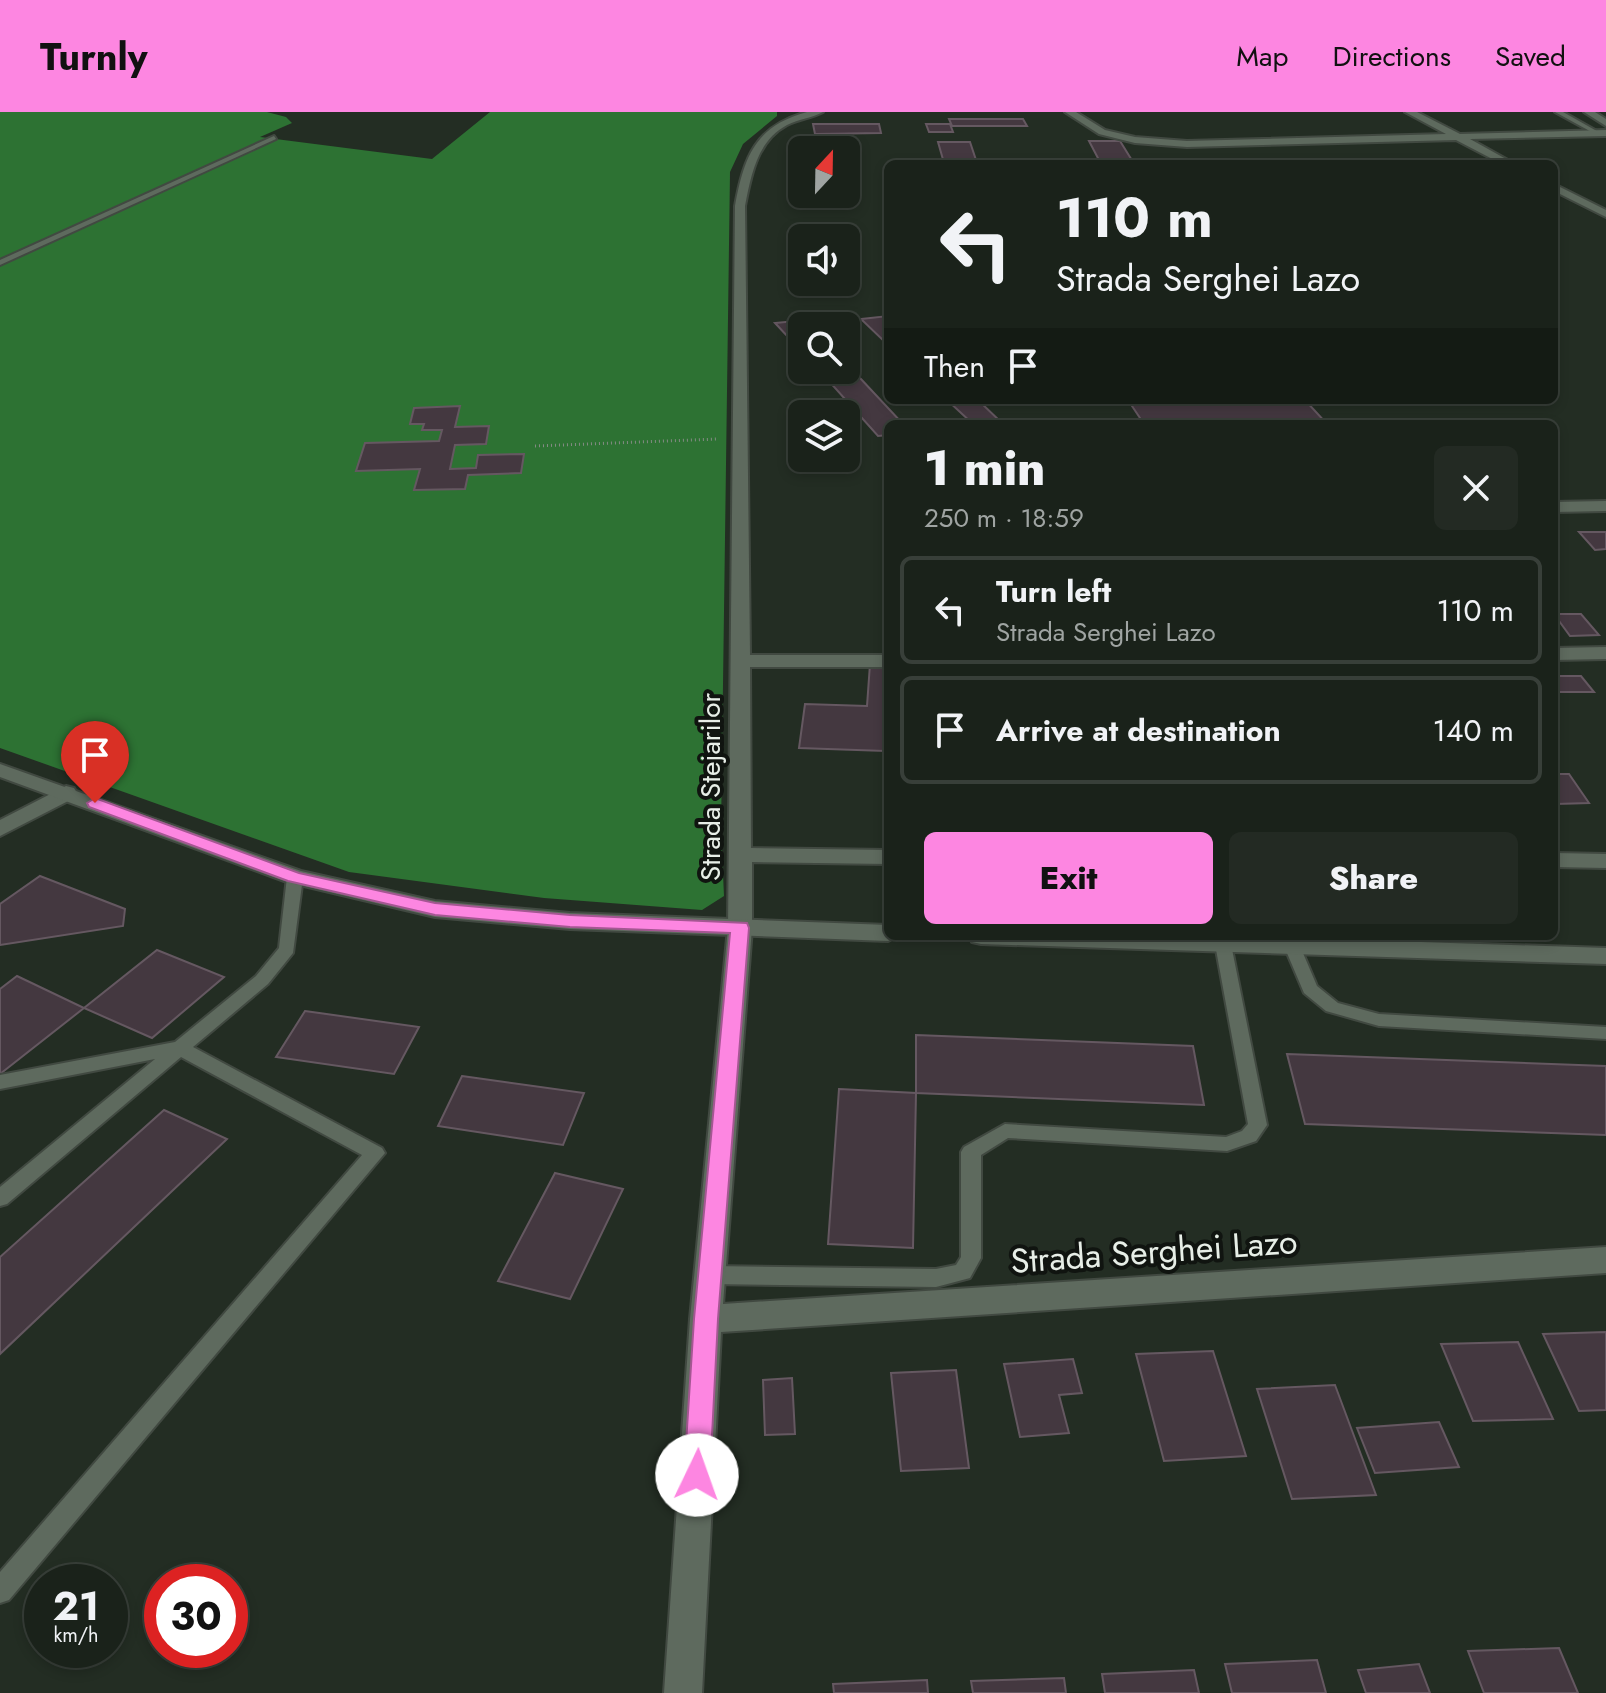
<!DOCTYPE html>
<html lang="en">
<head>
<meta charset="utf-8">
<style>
  body { margin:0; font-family:Jost,sans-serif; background:#232a23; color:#f1f3f6; height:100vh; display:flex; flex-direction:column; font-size:30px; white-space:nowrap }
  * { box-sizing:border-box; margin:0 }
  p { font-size:26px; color:#9fa4a2 }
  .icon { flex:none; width:44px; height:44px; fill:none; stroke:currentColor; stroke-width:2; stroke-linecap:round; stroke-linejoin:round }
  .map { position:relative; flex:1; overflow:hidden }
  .details { position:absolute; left:884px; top:308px; width:674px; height:520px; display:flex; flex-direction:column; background:#1a221a; border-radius:12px; box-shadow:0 4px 12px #0003,0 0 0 2px #383f39 }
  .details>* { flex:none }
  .hud { position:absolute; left:884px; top:48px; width:674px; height:244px; border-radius:12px; box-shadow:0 4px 12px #0003,0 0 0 2px #383f39; background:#1a221a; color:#f1f3f6; overflow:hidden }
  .needle { width:52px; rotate:22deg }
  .controls { position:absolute; left:788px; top:24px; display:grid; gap:16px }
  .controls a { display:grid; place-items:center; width:72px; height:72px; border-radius:12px; background:#1a221a; box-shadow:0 4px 12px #0003,0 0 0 2px #383f39; font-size:40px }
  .speed { position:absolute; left:24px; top:1452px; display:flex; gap:16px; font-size:40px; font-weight:700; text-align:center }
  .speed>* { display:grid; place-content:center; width:104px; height:104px; border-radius:50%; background:#1a221a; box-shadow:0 4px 12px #0003,0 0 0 2px #383f39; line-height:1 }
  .speed small { font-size:20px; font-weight:400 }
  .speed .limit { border:12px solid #d22; background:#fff; color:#111 }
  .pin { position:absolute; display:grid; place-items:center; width:68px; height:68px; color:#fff; margin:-82px -34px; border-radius:50% 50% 50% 0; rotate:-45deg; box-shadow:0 0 8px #0007 }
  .pin .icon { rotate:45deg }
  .me { position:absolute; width:88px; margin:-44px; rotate:3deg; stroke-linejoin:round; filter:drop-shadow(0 0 6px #0008) }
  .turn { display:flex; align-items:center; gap:28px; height:168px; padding:0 40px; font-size:36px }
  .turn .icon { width:104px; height:104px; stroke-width:2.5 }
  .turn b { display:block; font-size:56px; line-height:68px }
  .then { display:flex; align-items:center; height:76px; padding:0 40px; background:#0003; gap:16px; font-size:30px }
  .round { display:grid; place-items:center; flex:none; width:84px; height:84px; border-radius:12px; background:#232a23 }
  .summary { display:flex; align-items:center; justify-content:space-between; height:136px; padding:0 40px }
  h1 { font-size:48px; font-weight:800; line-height:60px }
  .action { display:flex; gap:16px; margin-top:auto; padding:16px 40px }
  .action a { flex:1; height:92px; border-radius:12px; background:#fd86e1; color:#111; font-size:32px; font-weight:800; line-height:92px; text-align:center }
  .action a+a { background:#232a23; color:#f1f3f6 }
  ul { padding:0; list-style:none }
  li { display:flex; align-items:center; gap:24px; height:108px; margin:0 16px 12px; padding:0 24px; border:4px solid #383f39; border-radius:12px }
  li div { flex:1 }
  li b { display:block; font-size:30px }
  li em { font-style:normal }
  header { display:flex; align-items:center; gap:48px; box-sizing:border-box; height:112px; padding:0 40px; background:#fd86e1; color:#111 }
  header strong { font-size:38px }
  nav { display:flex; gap:44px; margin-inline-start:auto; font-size:28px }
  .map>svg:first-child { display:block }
  .forest { fill:#2d7233 }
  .building { fill:#443840; stroke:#655861; stroke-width:2 }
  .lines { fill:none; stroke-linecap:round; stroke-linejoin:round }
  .lane-casing { stroke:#414941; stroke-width:4 }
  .street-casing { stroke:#414941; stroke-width:4 }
  .secondary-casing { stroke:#414941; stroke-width:4 }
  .path { stroke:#838b83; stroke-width:3; stroke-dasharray:1 3; stroke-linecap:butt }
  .lane { fill:#5e6a5e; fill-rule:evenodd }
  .street { fill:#5e6a5e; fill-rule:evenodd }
  .secondary { fill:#5e6a5e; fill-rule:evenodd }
  .route { fill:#fd86e1; stroke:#a45792; stroke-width:2 }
  .labels { text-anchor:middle; stroke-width:8; stroke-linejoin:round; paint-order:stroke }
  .street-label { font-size:28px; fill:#e7eee7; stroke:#101410 }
  .near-street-label { font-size:34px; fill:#e7eee7; stroke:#101410 }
</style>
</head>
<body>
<header>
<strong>Turnly</strong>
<nav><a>Map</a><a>Directions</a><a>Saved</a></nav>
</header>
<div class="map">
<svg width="1606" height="1581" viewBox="0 0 1606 1581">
  <rect width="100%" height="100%" fill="#232d23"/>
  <polygon class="forest" points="0,0 267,0 286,5 292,11 260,25 432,47 490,0 777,0 777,4 743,32 730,60 721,719 724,784 702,798 544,786 349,760 0,636"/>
  <g class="building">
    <polygon points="949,7 1023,7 1027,14 952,14"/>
    <polygon points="813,12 879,12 881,21 815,22"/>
    <polygon points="926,12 950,12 953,20 929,20"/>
    <polygon points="1089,29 1120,29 1133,50 1100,50"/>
    <polygon points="938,30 970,30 977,51 944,51"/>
    <polygon points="888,204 888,233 861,207"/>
    <polygon points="806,208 812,214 802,214 802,240 775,211"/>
    <polygon points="846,251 903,312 888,312 888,323 878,324 819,258 846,258"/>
    <polygon points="947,288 978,288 1003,312 973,312"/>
    <polygon points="1128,288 1305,288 1327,312 1144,312"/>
    <polygon points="460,294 455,315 489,314 486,332 455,333 450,357 476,356 478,343 524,342 521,361 468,363 465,377 414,378 420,357 356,359 365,331 439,329 442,318 422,318 424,312 410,312 414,296"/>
    <polygon points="1579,420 1606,420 1606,437 1595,438"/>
    <polygon points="1554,502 1581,502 1599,523 1570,524"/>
    <polygon points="870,552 888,553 885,639 799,636 805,592 867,594"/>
    <polygon points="1554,564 1581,564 1594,580 1554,580"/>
    <polygon points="885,639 888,640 888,685 883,685"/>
    <polygon points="1554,662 1569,662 1589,691 1556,692"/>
    <polygon points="40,764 125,797 123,814 0,833 0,792"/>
    <polygon points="157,838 224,865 152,926 84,896"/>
    <polygon points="17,864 84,896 0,962 0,877"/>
    <polygon points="305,899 419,915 394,962 276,945"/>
    <polygon points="916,923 1193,934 1204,993 916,981"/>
    <polygon points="1287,942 1606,954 1606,1023 1305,1012"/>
    <polygon points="462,964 584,981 563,1033 438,1014"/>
    <polygon points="839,977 916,981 913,1136 828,1132"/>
    <polygon points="164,998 227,1027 0,1242 0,1145"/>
    <polygon points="555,1061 623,1077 570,1187 498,1169"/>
    <polygon points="1606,1220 1606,1298 1579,1299 1543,1222"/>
    <polygon points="1518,1230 1553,1307 1473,1309 1441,1232"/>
    <polygon points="1213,1239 1246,1344 1164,1349 1136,1242"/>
    <polygon points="1073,1247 1082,1281 1059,1283 1069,1321 1020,1325 1004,1252"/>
    <polygon points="956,1258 969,1356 901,1359 891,1261"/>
    <polygon points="792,1266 795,1322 765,1323 763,1268"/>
    <polygon points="1335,1273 1376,1383 1292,1387 1257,1277"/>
    <polygon points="1439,1310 1459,1355 1375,1361 1357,1316"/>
    <polygon points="1559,1536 1578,1581 1484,1581 1468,1539"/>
    <polygon points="1317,1548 1326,1581 1232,1581 1225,1552"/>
    <polygon points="1419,1552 1430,1581 1366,1581 1358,1558"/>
    <polygon points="1194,1558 1199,1581 1105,1581 1102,1562"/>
    <polygon points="1064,1566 1066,1581 973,1581 971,1569"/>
    <polygon points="927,1568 928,1581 834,1581 833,1572"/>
  </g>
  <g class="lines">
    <defs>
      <g id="lane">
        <polygon points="1555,0 1563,0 1602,22 1597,23"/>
        <polygon points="274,24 276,27 0,153 0,148"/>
        <polygon points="295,760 303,765 293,841 268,872 193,935 382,1036 385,1041 9,1488 0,1491 0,1460 362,1043 181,945 7,1092 0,1094 0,1075 155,947 0,977 0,963 175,930 256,864 279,836 287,765"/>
        <polygon points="1223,827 1231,832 1267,1013 1256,1029 1227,1039 1008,1026 981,1043 981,1146 970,1166 936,1175 710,1172 703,1169 700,1163 703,1157 710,1154 936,1157 956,1153 961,1145 961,1040 964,1035 1005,1012 1226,1025 1242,1019 1248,1012 1215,832"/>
        <polygon points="1292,829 1300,834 1317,874 1338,891 1379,902 1606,915 1606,927 1379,914 1326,899 1304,881 1284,834"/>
      </g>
      <g id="street">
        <path d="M 807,0 L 823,0 C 812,6 799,7 787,13 C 757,29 751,63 745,94 L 750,543 L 888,543 L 888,555 L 750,555 L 751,736 L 888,738 L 888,752 L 752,750 L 752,816 L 723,1192 L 1606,1135 L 1606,1161 L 721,1220 L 702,1581 L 664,1581 L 690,1207 L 728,816 L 735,94 C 744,45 755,14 807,0 Z"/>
        <polygon points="1065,0 1076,0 1105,18 1135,25 1187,29 1446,22 1405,0 1417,0 1460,22 1606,18 1606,24 1470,27 1515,52 1502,52 1456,28 1187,35 1135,31 1099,22"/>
        <polygon points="1554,72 1606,98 1606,105 1554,79"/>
        <polygon points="1606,389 1606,399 1554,400 1554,390"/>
        <polygon points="1606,535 1606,547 1554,548 1554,536"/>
        <polygon points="66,674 74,676 77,681 74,686 0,724 0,708"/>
        <polygon points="1554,741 1606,742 1606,756 1554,755"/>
      </g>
      <g id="secondary">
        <polygon points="1584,0 1595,0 1606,7 1606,14"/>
        <polygon points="0,652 301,759 435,789 570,801 888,813 888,824 898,824 888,829 570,817 435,805 287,770 0,665"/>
        <polygon points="969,824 1238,824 1606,836 1606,852 981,832 972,830"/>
      </g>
    </defs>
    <use href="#lane" class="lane-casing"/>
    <use href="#street" class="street-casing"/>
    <use href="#secondary" class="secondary-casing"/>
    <polyline class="path" points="535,334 718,327"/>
    <use href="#lane" class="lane"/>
    <use href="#street" class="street"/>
    <use href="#secondary" class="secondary"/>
  </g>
  <polygon class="route" points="95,686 299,761 435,791 570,803 747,811 749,816 718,1207 710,1363 706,1371 697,1375 687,1371 684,1363 694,1207 730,821 570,815 435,803 288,769 89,695 87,691"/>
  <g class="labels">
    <g class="street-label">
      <text transform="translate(710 675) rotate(-90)" y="10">Strada Stejarilor</text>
    </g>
    <g class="near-street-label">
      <text transform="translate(1154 1139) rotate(-4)" y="12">Strada Serghei Lazo</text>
    </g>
  </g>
</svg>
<div class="controls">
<a><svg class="needle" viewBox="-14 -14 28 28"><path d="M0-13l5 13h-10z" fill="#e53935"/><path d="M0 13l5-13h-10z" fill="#9fa4a2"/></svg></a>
<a><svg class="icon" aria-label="sound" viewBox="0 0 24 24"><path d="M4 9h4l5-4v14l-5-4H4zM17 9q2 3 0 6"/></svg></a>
<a><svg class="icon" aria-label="search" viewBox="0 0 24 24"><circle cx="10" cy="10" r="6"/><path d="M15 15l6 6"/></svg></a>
<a><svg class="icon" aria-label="layers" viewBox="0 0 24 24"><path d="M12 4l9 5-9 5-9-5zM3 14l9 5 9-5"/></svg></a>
</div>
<div class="speed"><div>21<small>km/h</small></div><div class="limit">30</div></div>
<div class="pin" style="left:95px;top:691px;background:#d93025"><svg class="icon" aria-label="arrive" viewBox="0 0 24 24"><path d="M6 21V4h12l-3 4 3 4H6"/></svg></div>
<svg class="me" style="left:697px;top:1363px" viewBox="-20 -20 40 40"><circle r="19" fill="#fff"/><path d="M0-13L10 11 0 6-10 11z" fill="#fd86e1"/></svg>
<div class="hud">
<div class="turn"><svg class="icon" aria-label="left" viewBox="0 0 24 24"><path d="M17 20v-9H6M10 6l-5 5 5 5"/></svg><div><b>110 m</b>Strada Serghei Lazo</div></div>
<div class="then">Then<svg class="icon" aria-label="arrive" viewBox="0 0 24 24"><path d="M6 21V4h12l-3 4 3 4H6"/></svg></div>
</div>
<section class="details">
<div class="summary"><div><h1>1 min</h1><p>250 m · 18:59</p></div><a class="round"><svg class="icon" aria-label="close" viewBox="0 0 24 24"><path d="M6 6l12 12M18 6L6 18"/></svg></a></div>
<ul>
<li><svg class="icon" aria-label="left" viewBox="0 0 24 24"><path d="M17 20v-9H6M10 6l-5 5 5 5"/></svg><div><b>Turn left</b><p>Strada Serghei Lazo</p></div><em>110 m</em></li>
<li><svg class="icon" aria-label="arrive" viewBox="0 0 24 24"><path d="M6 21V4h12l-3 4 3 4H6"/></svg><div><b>Arrive at destination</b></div><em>140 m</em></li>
</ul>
<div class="action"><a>Exit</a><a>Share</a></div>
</section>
</div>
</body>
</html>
